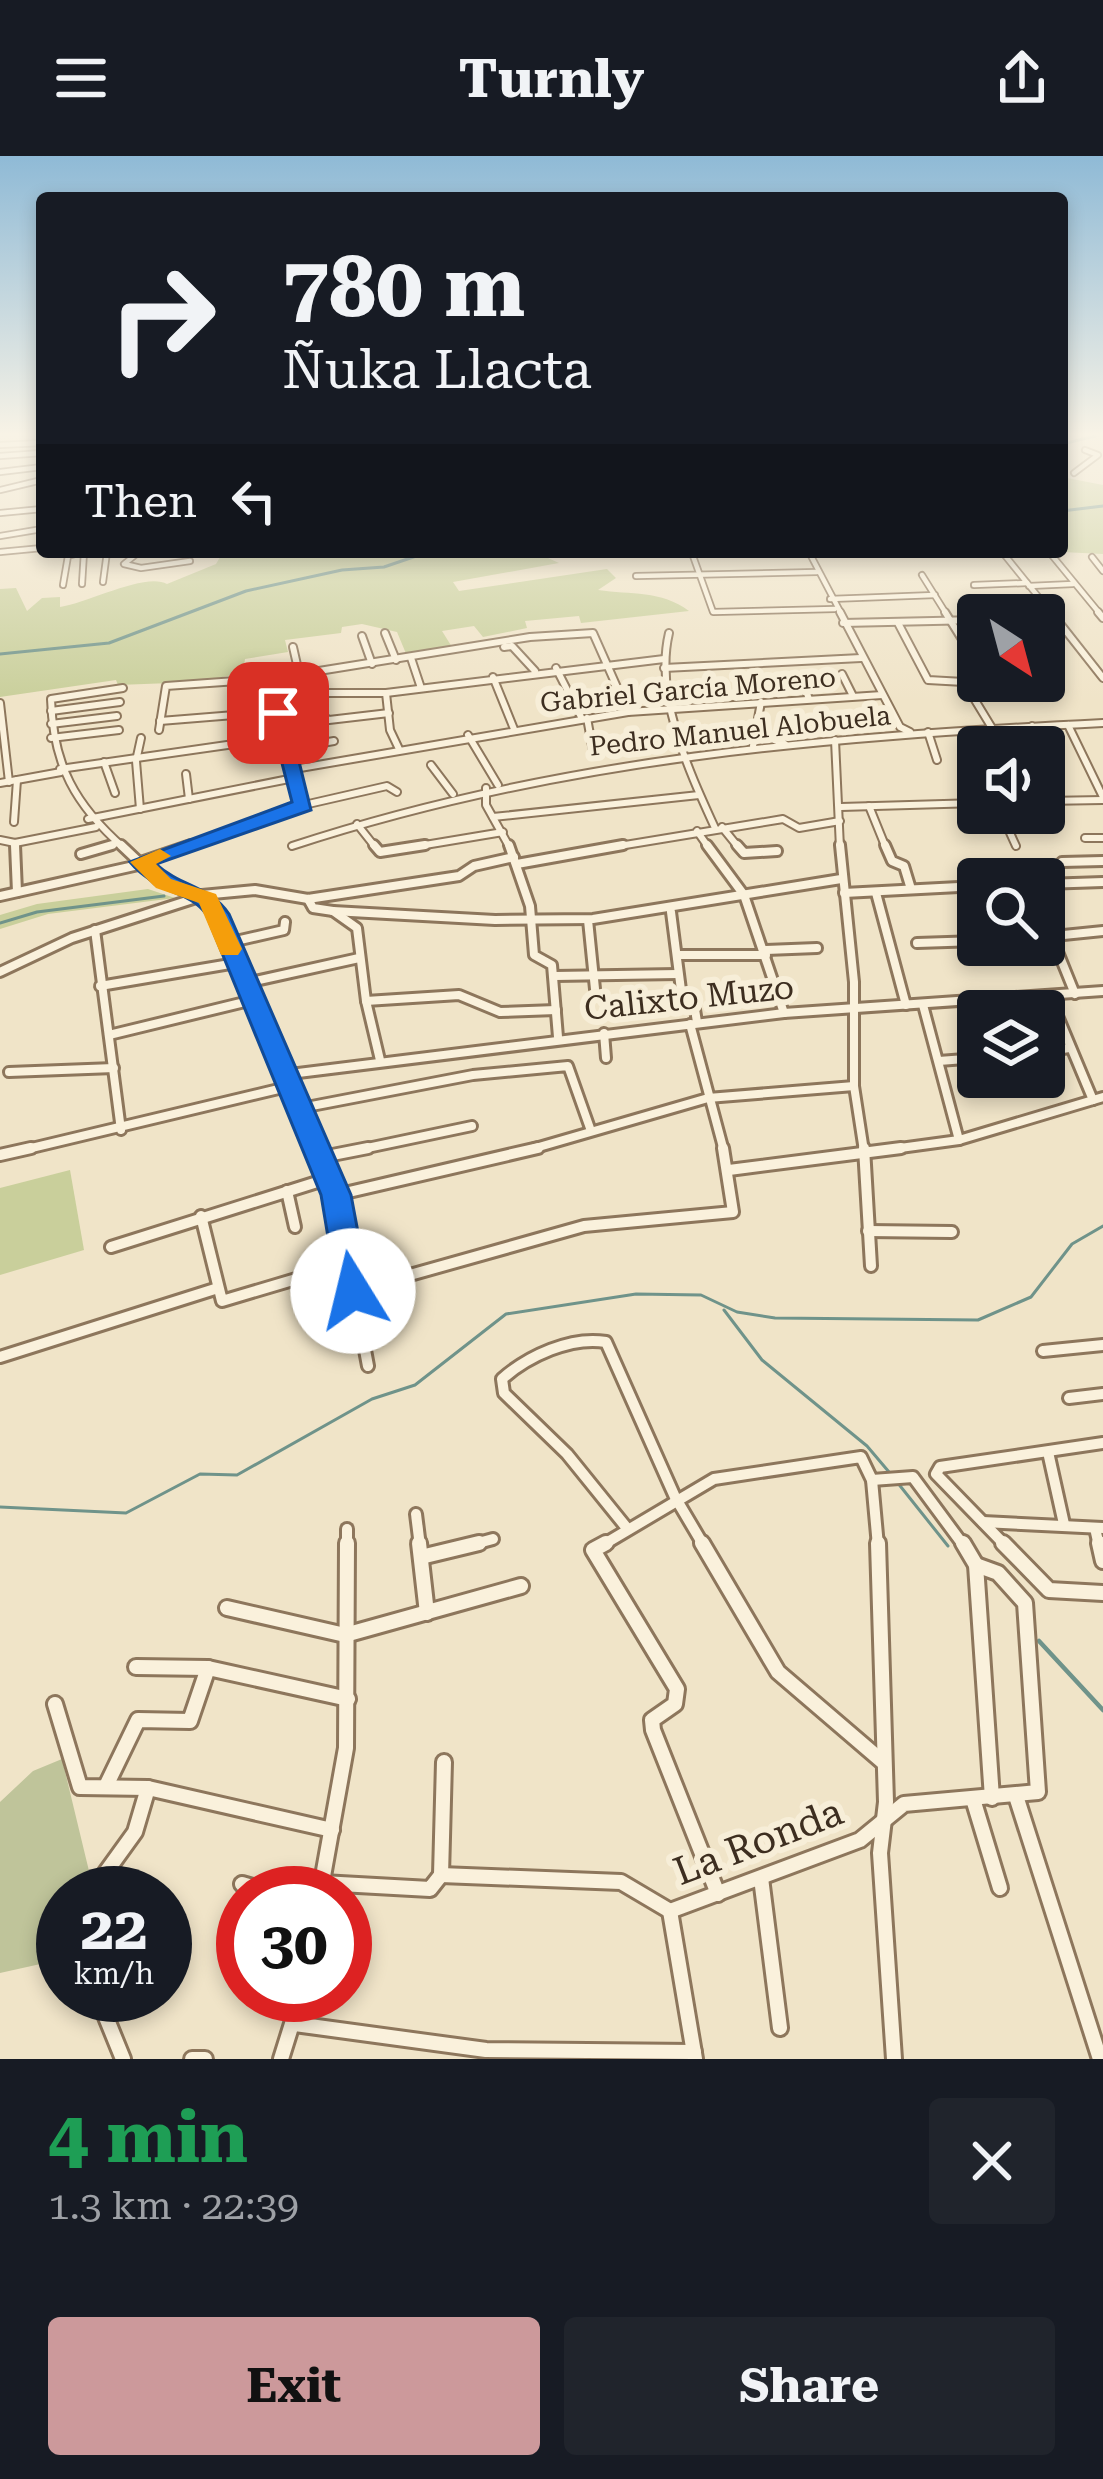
<!DOCTYPE html>
<html lang="en">
<head>
<meta charset="utf-8">
<style>
  body { margin:0; font-family:"Roboto Serif",serif; background:#20242c; color:#f1f3f6; height:100vh; display:flex; flex-direction:column; font-size:45px; white-space:nowrap }
  * { box-sizing:border-box; margin:0 }
  p { font-size:39px; color:#9ea1a6 }
  .icon { flex:none; width:66px; height:66px; fill:none; stroke:currentColor; stroke-width:2; stroke-linecap:round; stroke-linejoin:round }
  .map { position:relative; height:1903px; overflow:hidden }
  .panel { display:flex; flex-direction:column; background:#171b24; flex:1 }
  .panel>* { flex:none }
  .top-card { position:absolute; left:36px; top:36px; width:1032px; height:366px; border-radius:12px; box-shadow:0 6px 18px #0003; background:#171b24; color:#f1f3f6; overflow:hidden }
  .needle { width:78px; rotate:144deg }
  .buttons { position:absolute; left:957px; top:438px; display:grid; gap:24px }
  .buttons a { display:grid; place-items:center; width:108px; height:108px; border-radius:12px; background:#171b24; box-shadow:0 6px 18px #0003; font-size:60px }
  .speed { position:absolute; left:36px; top:1710px; display:flex; gap:24px; font-size:60px; font-weight:700; text-align:center }
  .speed>* { display:grid; place-content:center; width:156px; height:156px; border-radius:50%; background:#171b24; box-shadow:0 6px 18px #0003; line-height:1 }
  .speed small { font-size:30px; font-weight:400 }
  .speed .limit { border:18px solid #d22; background:#fff; color:#111 }
  .pin { position:absolute; display:grid; place-items:center; width:102px; height:102px; color:#fff; margin:-51px; border-radius:24px; box-shadow:0 6px 18px #0006 }
  .me { position:absolute; width:132px; margin:-66px; rotate:351deg; stroke-linejoin:round; filter:drop-shadow(0 0 9px #0008) }
  .turn { display:flex; align-items:center; gap:42px; height:252px; padding:0 48px; font-size:54px }
  .turn .icon { width:156px; height:156px; stroke-width:2.5 }
  .turn b { display:block; font-size:84px; line-height:102px }
  .then { display:flex; align-items:center; height:114px; padding:0 48px; background:#0003; gap:24px; font-size:45px }
  .round { display:grid; place-items:center; flex:none; width:126px; height:126px; border-radius:12px; background:#20242c }
  .overview { display:flex; align-items:center; justify-content:space-between; height:204px; padding:0 48px }
  h1 { font-size:72px; font-weight:700; line-height:90px; color:#1e9e55 }
  .action { display:flex; gap:24px; margin-top:auto; padding:24px 48px }
  .action a { flex:1; height:138px; border-radius:12px; background:#cc999b; color:#111; font-size:48px; font-weight:700; line-height:138px; text-align:center }
  .action a+a { background:#20242c; color:#f1f3f6 }
  header { display:flex; justify-content:space-between; align-items:center; height:156px; padding:0 48px; background:#171b24; font-size:54px; font-weight:700 }
  .map>svg:first-child { display:block }
  .green { fill:#c9cf9b }
  .cemetery { fill:#bfc49a }
  .lines { fill:none; stroke-linecap:round; stroke-linejoin:round }
  .stream-far1 { stroke:#6f938a; stroke-width:3 }
  .stream { stroke:#6f938a; stroke-width:4.5 }
  .minor-far4-casing { stroke:#8d765c; stroke-width:8 }
  .minor-far3-casing { stroke:#8d765c; stroke-width:10 }
  .minor-far2-casing { stroke:#8d765c; stroke-width:14 }
  .minor-far1-casing { stroke:#8d765c; stroke-width:16 }
  .minor-casing { stroke:#8d765c; stroke-width:20 }
  .minor-far4 { stroke:#faf1dc; stroke-width:4.5 }
  .minor-far3 { stroke:#faf1dc; stroke-width:6 }
  .minor-far2 { stroke:#faf1dc; stroke-width:8 }
  .minor-far1 { stroke:#faf1dc; stroke-width:10 }
  .minor { stroke:#faf1dc; stroke-width:14 }
  .route { fill:#1a73e8; stroke:#114b97; stroke-width:3 }
  .slow { fill:#f59e0b }
  .labels { text-anchor:middle; stroke-width:12; stroke-linejoin:round; paint-order:stroke }
  .far-street-label { font-size:27px; fill:#3d2e20; stroke:#f7eed8 }
  .street-label { font-size:33px; fill:#3d2e20; stroke:#f7eed8 }
  .near-street-label { font-size:39px; fill:#3d2e20; stroke:#f7eed8 }
</style>
</head>
<body>
<header><svg class="icon" aria-label="menu" viewBox="0 0 24 24"><path d="M4 6h16M4 12h16M4 18h16"/></svg>Turnly<svg class="icon" aria-label="share" viewBox="0 0 24 24"><path d="M12 15V3M7 8l5-5 5 5M5 13v7h14v-7"/></svg></header>
<div class="map">
<svg width="1103" height="1903" viewBox="0 0 1103 1903">
  <rect width="100%" height="100%" fill="#f0e4c8"/>
  <g class="green">
    <polygon points="1062,321 1103,329 1103,398 1062,396"/>
    <path d="M 223,396 L 584,396 L 548,402 L 559,407 L 453,426 L 459,435 L 607,413 L 616,422 L 598,434 C 631,439 661,434 689,455 L 581,467 L 579,460 L 525,465 L 527,472 L 483,481 L 474,470 L 442,475 L 452,491 L 407,500 L 397,476 L 362,468 L 342,471 L 341,477 L 285,484 L 288,496 L 245,503 L 243,517 L 197,526 L 118,529 L 116,524 L 0,541 L 0,433 L 16,432 L 27,455 L 42,442 L 60,441 L 60,451 C 90,446 146,416 167,428 L 216,408 Z"/>
    <polygon points="148,733 175,742 48,758 0,773 0,759 37,748"/>
    <polygon points="70,1014 84,1094 0,1119 0,1032"/>
  </g>
  <polygon class="cemetery" points="62,1603 89,1715 78,1737 63,1737 63,1803 0,1817 0,1646 33,1615"/>
  <g class="lines">
    <g class="stream-far1">
      <polyline points="1062,288 1095,280"/>
      <polyline points="1062,355 1103,350"/>
      <polyline points="0,498 109,487 246,435 342,414 384,411 428,396"/>
      <polyline points="0,767 37,756 164,740"/>
      <polyline points="724,1154 762,1204 867,1290 889,1316"/>
      <polyline points="897,1326 948,1390"/>
      <polyline points="0,1351 126,1357 200,1318 237,1319 372,1243 415,1229 506,1158 636,1138 701,1139 737,1156 775,1162 978,1164 1031,1141 1072,1088 1103,1070"/>
    </g>
    <polyline class="stream" points="1039,1485 1103,1554"/>
    <defs>
      <g id="minor-far4">
        <polyline points="0,289 42,287"/>
        <polyline points="0,300 42,297"/>
        <polyline points="0,316 42,311"/>
        <polyline points="1074,317 1098,299 1085,294"/>
        <polyline points="0,334 42,324"/>
        <polyline points="0,357 42,353"/>
        <polyline points="0,380 42,373"/>
        <polyline points="0,396 42,392"/>
        <polyline points="139,396 124,408 141,412 190,405"/>
        <polyline points="1003,397 1053,459"/>
        <polyline points="1050,397 1101,459"/>
        <polyline points="810,398 842,459"/>
        <polyline points="693,400 713,456 835,453"/>
        <polyline points="1092,401 1103,415"/>
        <polyline points="922,419 947,459"/>
        <polyline points="636,420 817,416"/>
        <polyline points="103,426 107,396"/>
        <polyline points="82,428 84,396"/>
        <polyline points="63,429 68,400 83,396"/>
        <polyline points="974,429 1027,427"/>
        <polyline points="1029,430 1073,428"/>
        <polyline points="830,443 935,439"/>
      </g>
      <g id="minor-far3">
        <polyline points="840,456 900,571 910,576"/>
        <polyline points="945,456 978,509"/>
        <polyline points="1051,456 1103,522"/>
        <polyline points="1098,456 1103,462"/>
        <polyline points="843,467 978,464"/>
        <polyline points="898,467 928,524 964,526 992,572"/>
        <polyline points="385,477 396,504"/>
        <path d="M 669,477 C 654,540 689,615 715,672"/>
        <polyline points="362,480 372,508"/>
        <polyline points="293,491 298,513 293,520"/>
        <polyline points="504,491 512,490 535,515"/>
        <polyline points="411,502 421,532"/>
        <polyline points="556,512 582,563"/>
        <polyline points="664,512 861,502"/>
        <polyline points="842,518 853,540"/>
        <polyline points="294,519 530,481 593,477 628,556"/>
        <polyline points="800,519 809,543"/>
        <polyline points="493,521 514,573"/>
        <path d="M 123,532 L 51,543 C 53,609 75,649 124,692"/>
        <polyline points="295,537 386,537 664,503"/>
        <polyline points="386,537 390,574 399,593"/>
        <polyline points="0,547 9,626"/>
        <polyline points="51,555 120,546"/>
        <polyline points="278,557 292,609 300,612 628,556 882,539"/>
        <polyline points="587,562 593,595"/>
        <polyline points="160,565 308,553 329,564 389,557"/>
        <polyline points="51,568 117,560"/>
        <polyline points="1068,569 1103,641"/>
        <polyline points="1032,570 1042,587"/>
        <polyline points="159,574 166,530 293,521"/>
        <polyline points="928,576 937,604"/>
        <polyline points="755,577 785,588"/>
        <polyline points="468,579 498,629"/>
        <polyline points="51,582 119,574"/>
        <polyline points="835,584 840,692"/>
        <polyline points="753,590 761,546"/>
        <polyline points="287,593 334,585"/>
        <polyline points="104,606 115,637"/>
        <polyline points="431,609 453,638"/>
        <polyline points="60,613 283,581"/>
        <polyline points="186,618 189,643"/>
        <polyline points="0,627 61,616"/>
        <polyline points="486,632 486,649 510,692"/>
        <polyline points="1044,645 1103,644"/>
        <polyline points="869,650 886,692"/>
        <polyline points="841,651 978,647"/>
        <polyline points="140,653 136,605 141,582"/>
        <polyline points="1001,657 1016,690"/>
        <polyline points="493,661 699,639"/>
        <polyline points="88,663 294,622"/>
        <polyline points="14,666 17,624"/>
        <polyline points="357,668 376,692"/>
        <polyline points="722,671 739,692"/>
        <polyline points="697,675 709,692"/>
        <polyline points="1085,682 1103,682"/>
        <polyline points="0,684 15,687 96,671"/>
        <polyline points="15,687 15,692"/>
        <path d="M 292,690 C 560,602 823,581 1103,567"/>
        <polyline points="102,692 118,687"/>
        <polyline points="182,692 304,649 387,630 397,636"/>
        <polyline points="407,692 503,676"/>
        <polyline points="607,692 783,663 799,672 840,665"/>
      </g>
      <g id="minor-far2">
        <polyline points="15,689 17,736"/>
        <polyline points="121,689 158,724 200,741 217,758 317,995"/>
        <polyline points="374,689 380,696 425,689"/>
        <polyline points="509,689 530,750 534,799 552,809 558,881"/>
        <polyline points="707,689 744,739 784,857"/>
        <polyline points="737,689 744,697 777,695"/>
        <polyline points="840,689 854,826 854,930 864,995"/>
        <polyline points="885,689 892,705 904,710 911,733"/>
        <polyline points="81,698 112,689"/>
        <polyline points="141,706 191,689"/>
        <polyline points="1062,706 1103,705"/>
        <polyline points="517,708 623,689"/>
        <polyline points="1044,728 1103,726"/>
        <polyline points="844,737 978,730"/>
        <polyline points="876,737 906,849"/>
        <polyline points="202,739 255,734 308,743 459,720 474,710 514,701"/>
        <polyline points="0,740 143,708"/>
        <polyline points="308,743 313,752 333,755 357,772 366,845"/>
        <polyline points="333,755 495,764 593,763 841,723"/>
        <polyline points="671,756 681,834 693,841 697,866"/>
        <polyline points="588,764 595,833"/>
        <polyline points="95,774 121,974"/>
        <polyline points="1044,781 1103,775"/>
        <polyline points="1054,786 1075,838"/>
        <polyline points="227,787 284,774 285,766"/>
        <polyline points="917,787 978,785"/>
        <polyline points="766,794 817,792"/>
        <polyline points="679,799 766,799"/>
        <polyline points="0,816 72,782 196,742"/>
        <polyline points="555,820 678,818"/>
        <polyline points="246,827 359,802"/>
        <polyline points="100,830 236,807"/>
        <polyline points="1050,841 1093,944"/>
        <polyline points="923,849 959,984"/>
        <polyline points="690,868 724,995"/>
        <polyline points="604,877 606,902"/>
        <polyline points="109,879 253,844"/>
        <polyline points="1044,896 1069,892"/>
        <polyline points="380,904 366,845 459,839 500,856 556,854"/>
        <polyline points="939,905 978,902"/>
        <polyline points="9,916 114,912"/>
        <polyline points="282,919 784,857 1103,835"/>
        <polyline points="296,953 473,919 568,910 591,975"/>
        <polyline points="19,995 287,931"/>
        <polyline points="353,995 472,970"/>
        <polyline points="525,995 708,942 854,930"/>
        <polyline points="878,995 959,984 1103,941"/>
      </g>
      <g id="minor-far1">
        <polyline points="316,992 336,1039 368,1210"/>
        <polyline points="864,992 871,1110"/>
        <polyline points="0,999 31,992"/>
        <polyline points="317,1002 368,992"/>
        <polyline points="729,1014 901,992"/>
        <polyline points="287,1035 295,1071"/>
        <polyline points="336,1039 538,992"/>
        <polyline points="201,1060 222,1145 350,1107"/>
        <polyline points="868,1075 952,1076"/>
        <polyline points="111,1091 330,1022"/>
        <polyline points="353,1135 584,1070 733,1056 723,992"/>
        <polyline points="1043,1195 1103,1189"/>
        <polyline points="0,1201 218,1132"/>
        <polyline points="1069,1242 1103,1238"/>
        <polyline points="1048,1296 1064,1368"/>
        <polyline points="872,1324 913,1321 964,1390"/>
        <polyline points="416,1358 420,1390"/>
        <polyline points="983,1366 1103,1372"/>
        <path d="M 626,1371 L 567,1298 L 504,1237 L 502,1223 C 528,1200 571,1180 606,1186 L 675,1341 L 704,1390"/>
        <polyline points="1095,1372 1099,1390"/>
        <polyline points="347,1390 347,1373"/>
        <polyline points="467,1390 493,1383"/>
        <polyline points="601,1390 714,1323 861,1301 872,1324 878,1390"/>
        <polyline points="1006,1390 936,1318 940,1311 1103,1287"/>
      </g>
      <g id="minor">
        <polyline points="419,1387 427,1457"/>
        <polyline points="606,1387 593,1394 677,1533 675,1548 652,1564 653,1574 718,1738"/>
        <polyline points="702,1387 778,1516 883,1606"/>
        <polyline points="878,1387 886,1646 880,1697 894,1903"/>
        <polyline points="963,1387 976,1409 992,1642"/>
        <polyline points="1003,1387 1049,1434 1103,1437"/>
        <polyline points="1099,1387 1103,1405"/>
        <polyline points="421,1401 479,1387"/>
        <polyline points="227,1452 345,1479 521,1430"/>
        <polyline points="136,1511 208,1512 348,1543"/>
        <polyline points="55,1548 80,1631 148,1632 332,1674"/>
        <polyline points="107,1628 138,1564 190,1565 208,1512"/>
        <polyline points="1016,1640 1100,1903"/>
        <polyline points="973,1643 1000,1732"/>
        <polyline points="441,1719 621,1726 670,1755"/>
        <polyline points="441,1719 444,1606"/>
        <polyline points="761,1722 780,1872"/>
        <polyline points="322,1727 430,1733 441,1719"/>
        <polyline points="242,1728 274,1737"/>
        <polyline points="91,1737 135,1676 148,1632"/>
        <polyline points="320,1737 346,1592 347,1387"/>
        <polyline points="670,1755 860,1684 904,1648 1038,1636 1025,1447 998,1417 976,1409"/>
        <polyline points="670,1755 695,1903"/>
        <polyline points="97,1839 123,1903"/>
        <polyline points="295,1868 486,1894 694,1896"/>
        <polyline points="192,1903 205,1903"/>
        <polyline points="281,1903 301,1839"/>
      </g>
    </defs>
    <use href="#minor-far4" class="minor-far4-casing"/>
    <use href="#minor-far3" class="minor-far3-casing"/>
    <use href="#minor-far2" class="minor-far2-casing"/>
    <use href="#minor-far1" class="minor-far1-casing"/>
    <use href="#minor" class="minor-casing"/>
    <use href="#minor-far4" class="minor-far4"/>
    <use href="#minor-far3" class="minor-far3"/>
    <use href="#minor-far2" class="minor-far2"/>
    <use href="#minor-far1" class="minor-far1"/>
    <use href="#minor" class="minor"/>
  </g>
  <linearGradient id="sky" x2="0" y2="1"><stop stop-color="#8fbad6"/><stop offset="0.51" stop-color="#f8f3e6"/><stop offset="1" stop-color="#f8f3e6" stop-opacity="0"/></linearGradient>
  <rect width="1103" height="546" fill="url(#sky)"/>
  <path class="route" d="M 278,552 L 287,557 L 311,654 L 156,708 C 181,731 209,729 229,758 L 351,1039 L 369,1135 L 364,1145 L 342,1145 L 337,1135 L 321,1039 L 206,758 C 190,735 155,736 130,706 L 292,646 L 269,557 Z"/>
  <polygon class="slow" points="160,693 171,700 156,708 171,723 216,738 242,793 238,799 221,799 199,747 156,732 130,706"/>
  <g class="labels">
    <g class="far-street-label">
      <text transform="translate(688 534) rotate(-5)" y="9">Gabriel García Moreno</text>
      <text transform="translate(740 575) rotate(-6)" y="9">Pedro Manuel Alobuela</text>
    </g>
    <g class="street-label">
      <text transform="translate(689 841) rotate(-6)" y="12">Calixto Muzo</text>
    </g>
    <g class="near-street-label">
      <text transform="translate(758 1685) rotate(-21)" y="14">La Ronda</text>
    </g>
  </g>
</svg>
<div class="buttons">
<a><svg class="needle" viewBox="-14 -14 28 28"><path d="M0-13l5 13h-10z" fill="#e53935"/><path d="M0 13l5-13h-10z" fill="#9ea1a6"/></svg></a>
<a><svg class="icon" aria-label="sound" viewBox="0 0 24 24"><path d="M4 9h4l5-4v14l-5-4H4zM17 9q2 3 0 6"/></svg></a>
<a><svg class="icon" aria-label="search" viewBox="0 0 24 24"><circle cx="10" cy="10" r="6"/><path d="M15 15l6 6"/></svg></a>
<a><svg class="icon" aria-label="layers" viewBox="0 0 24 24"><path d="M12 4l9 5-9 5-9-5zM3 14l9 5 9-5"/></svg></a>
</div>
<div class="speed"><div>22<small>km/h</small></div><div class="limit">30</div></div>
<div class="pin" style="left:278px;top:557px;background:#d93025"><svg class="icon" aria-label="arrive" viewBox="0 0 24 24"><path d="M6 21V4h12l-3 4 3 4H6"/></svg></div>
<svg class="me" style="left:353px;top:1135px" viewBox="-20 -20 40 40"><circle r="19" fill="#fff"/><path d="M0-13L10 11 0 6-10 11z" fill="#1a73e8"/></svg>
<div class="top-card">
<div class="turn"><svg class="icon" aria-label="right" viewBox="0 0 24 24"><path d="M7 20v-9h11M14 6l5 5-5 5"/></svg><div><b>780 m</b>Ñuka Llacta</div></div>
<div class="then">Then<svg class="icon" aria-label="left" viewBox="0 0 24 24"><path d="M17 20v-9H6M10 6l-5 5 5 5"/></svg></div>
</div>
</div>
<section class="panel">
<div class="overview"><div><h1>4 min</h1><p>1.3 km · 22:39</p></div><a class="round"><svg class="icon" aria-label="close" viewBox="0 0 24 24"><path d="M6 6l12 12M18 6L6 18"/></svg></a></div>
<div class="action"><a>Exit</a><a>Share</a></div>
</section>
</body>
</html>
